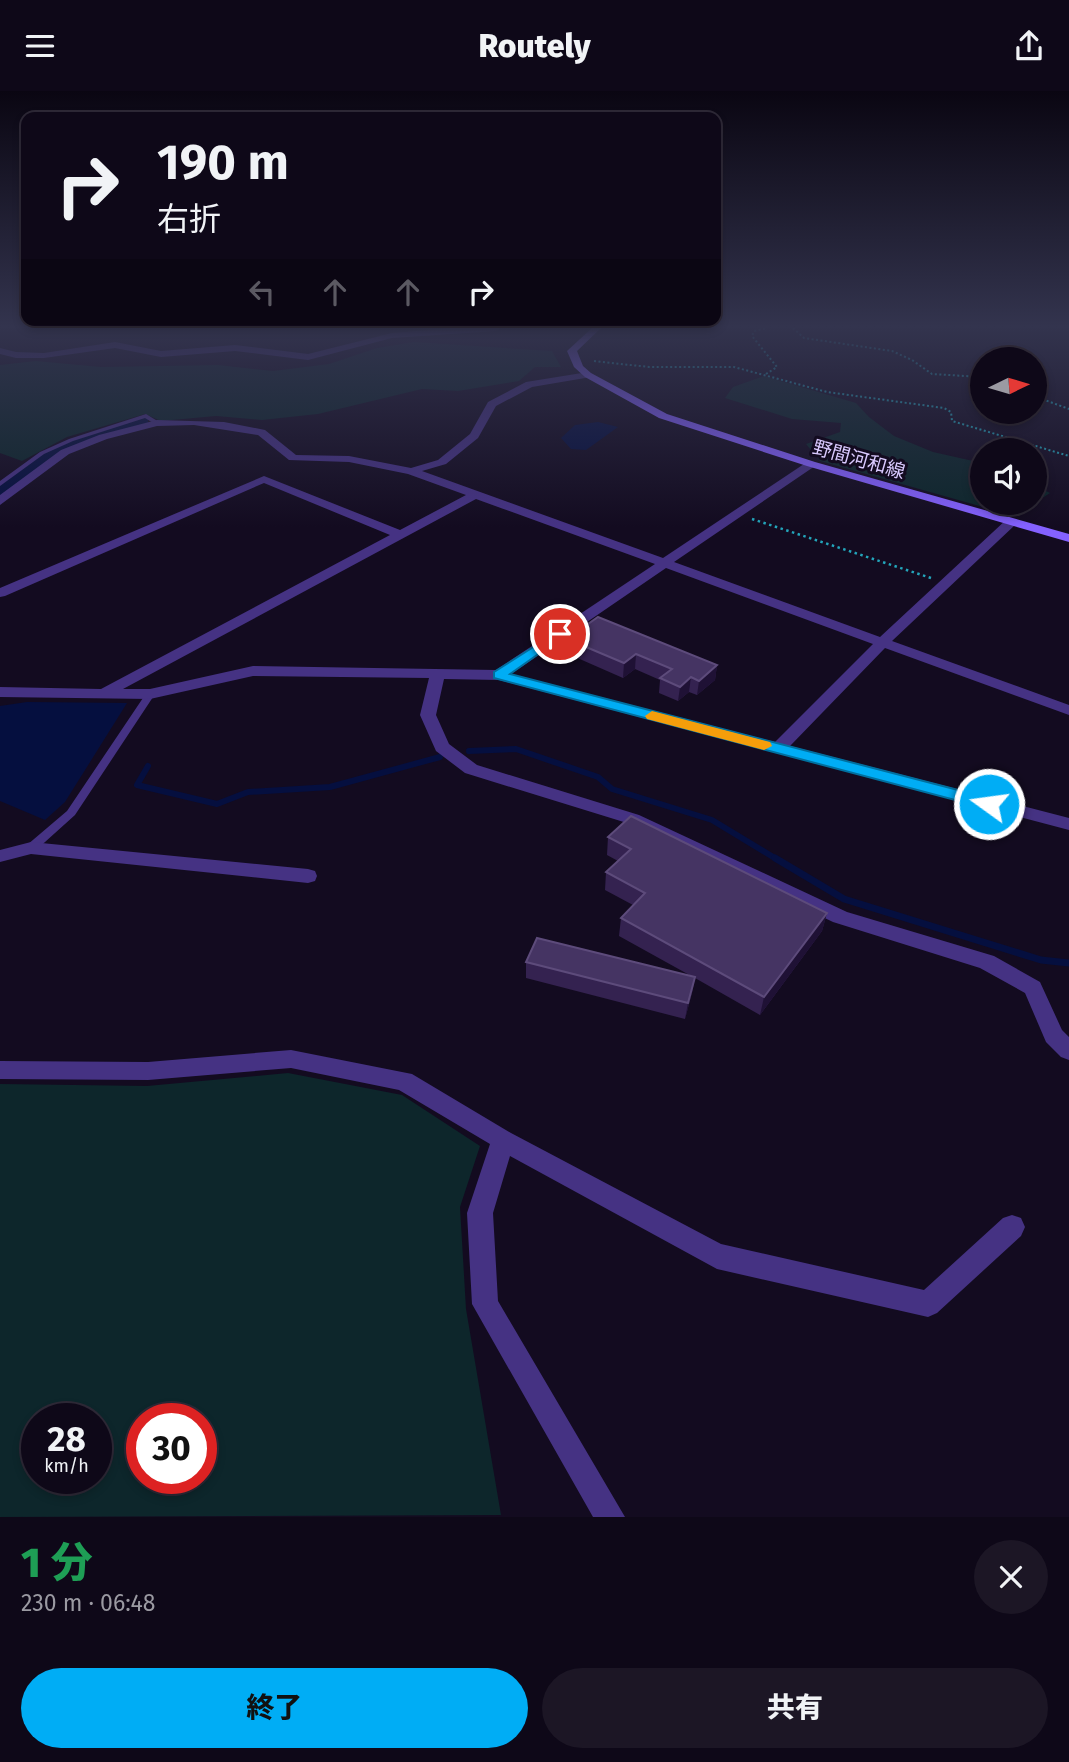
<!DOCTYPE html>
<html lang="ja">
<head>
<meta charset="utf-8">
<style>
  body { margin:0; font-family:"Fira Sans","Noto Sans JP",sans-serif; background:#1c1625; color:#f1f3f6; height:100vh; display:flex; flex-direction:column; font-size:26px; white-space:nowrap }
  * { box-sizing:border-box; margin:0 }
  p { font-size:23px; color:#9b9aa2 }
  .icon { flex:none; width:38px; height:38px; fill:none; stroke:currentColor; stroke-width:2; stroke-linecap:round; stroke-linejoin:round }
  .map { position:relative; height:1426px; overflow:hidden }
  .sheet { display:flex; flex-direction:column; background:#0e0818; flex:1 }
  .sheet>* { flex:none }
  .guide { position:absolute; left:21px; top:21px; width:700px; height:214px; border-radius:14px; box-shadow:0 4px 10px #0003,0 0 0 2px #2e2937; background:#0e0818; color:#f1f3f6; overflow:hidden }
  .needle { width:46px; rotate:85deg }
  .buttons { position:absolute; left:970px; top:256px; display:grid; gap:14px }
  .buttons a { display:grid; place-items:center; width:77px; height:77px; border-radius:50%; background:#0e0818; box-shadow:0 4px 10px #0003,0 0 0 2px #2e2937; font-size:35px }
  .speed { position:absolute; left:21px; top:1312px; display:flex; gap:14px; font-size:35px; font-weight:700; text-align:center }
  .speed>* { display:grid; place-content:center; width:91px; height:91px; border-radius:50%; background:#0e0818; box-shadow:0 4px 10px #0003,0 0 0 2px #2e2937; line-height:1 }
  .speed small { font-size:18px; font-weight:400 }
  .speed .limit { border:10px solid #d22; background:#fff; color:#111 }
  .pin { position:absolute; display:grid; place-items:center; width:60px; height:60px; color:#fff; margin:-30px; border:4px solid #fff; border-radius:50%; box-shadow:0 2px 7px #0007 }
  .me { position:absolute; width:77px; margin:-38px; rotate:284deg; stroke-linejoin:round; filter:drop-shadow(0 0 5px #0008) }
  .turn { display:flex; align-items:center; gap:24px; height:147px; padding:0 21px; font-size:32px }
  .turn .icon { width:91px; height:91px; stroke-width:2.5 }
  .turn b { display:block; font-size:49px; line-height:60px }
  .lanes { display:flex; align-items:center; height:66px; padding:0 21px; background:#0003; justify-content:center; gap:35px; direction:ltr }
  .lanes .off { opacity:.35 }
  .round { display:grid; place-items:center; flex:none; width:74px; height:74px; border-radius:37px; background:#1c1625 }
  .summary { display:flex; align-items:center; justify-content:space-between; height:119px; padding:0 21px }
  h1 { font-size:42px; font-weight:800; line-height:52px; color:#1e9e55 }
  .action { display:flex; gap:14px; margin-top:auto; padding:14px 21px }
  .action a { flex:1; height:80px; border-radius:42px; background:#00adf5; color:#111; font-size:28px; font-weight:800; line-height:80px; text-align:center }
  .action a+a { background:#1c1625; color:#f1f3f6 }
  header { display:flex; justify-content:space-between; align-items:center; height:91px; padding:0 21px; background:#0e0818; font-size:32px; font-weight:800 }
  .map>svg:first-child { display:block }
  .green { fill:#0d262b; fill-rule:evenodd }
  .water { fill:#050f3f }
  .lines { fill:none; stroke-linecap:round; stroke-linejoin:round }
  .stream-far1 { stroke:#050f3f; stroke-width:6 }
  .stream { stroke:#050f3f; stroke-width:7 }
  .canal { fill:#050f3f; fill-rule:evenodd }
  .path-far1 { stroke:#23a5ba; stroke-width:2; stroke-dasharray:2 2.5; stroke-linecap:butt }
  .path { stroke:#23a5ba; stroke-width:2.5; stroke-dasharray:2.5 3.5; stroke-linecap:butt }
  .lane { fill:#453283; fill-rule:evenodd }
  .street { fill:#453283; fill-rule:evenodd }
  .secondary { fill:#8461ff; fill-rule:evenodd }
  .wall { fill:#342250 }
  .shaded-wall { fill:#1f1135 }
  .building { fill:#453463; stroke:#5d4b7b; stroke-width:2 }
  .route { fill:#00adf5; stroke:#00709f; stroke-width:2 }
  .slow { fill:#f59e0b }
  .labels { text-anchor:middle; stroke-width:6; stroke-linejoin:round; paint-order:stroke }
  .far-street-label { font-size:19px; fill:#dacaff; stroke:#130b20 }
</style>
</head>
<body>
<header><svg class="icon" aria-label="menu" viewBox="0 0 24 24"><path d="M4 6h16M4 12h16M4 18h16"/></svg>Routely<svg class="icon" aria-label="share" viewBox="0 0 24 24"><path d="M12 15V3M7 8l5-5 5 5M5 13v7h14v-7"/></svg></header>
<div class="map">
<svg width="1069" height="1426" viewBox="0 0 1069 1426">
  <rect width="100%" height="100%" fill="#130b20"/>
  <g class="green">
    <polygon points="414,251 552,260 561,276 535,276 519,290 458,300 422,298 318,323 262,329 216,325 161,330 145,323 67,346 22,370 0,362 0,274 36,270 101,276 218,274 273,280 329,273 377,257"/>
    <polygon points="764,285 856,312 869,326 894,345 933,361 982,372 982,411 1034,411 1034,394 1050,402 1015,425 820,370 806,353 840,341 841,332 792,328 725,307 733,296"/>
    <path d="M 288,982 L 402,1004 L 480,1055 L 460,1116 L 466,1218 L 501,1424 L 0,1426 L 0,993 L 147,995 ZM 37,1328 L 96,1328 L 96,1388 L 37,1388 ZM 142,1328 L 201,1328 L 201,1388 L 142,1388 Z"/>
  </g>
  <g class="water">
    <polygon points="598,331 618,336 586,359 571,358 561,347 575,334"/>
    <polygon points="27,611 127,612 65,711 45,729 0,710 0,615"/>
  </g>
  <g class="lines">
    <g class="stream-far1">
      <polyline points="469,660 516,658 598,686 612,698 712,729 778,769"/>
      <polyline points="148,675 137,694 217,713 248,701 330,696 440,666"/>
    </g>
    <polyline class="stream" points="775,767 844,808 1041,869 1069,872"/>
    <polygon class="canal" points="144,325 148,326 148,332 76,356 55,367 0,405 0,394 45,361 66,350"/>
    <g class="path-far1">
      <polyline points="793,237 804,247 892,260 912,269 932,283 982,286"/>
      <polyline points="594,270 649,276 734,276 827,301 944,317 951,321 952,330 1069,365"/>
      <polyline points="766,283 777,276 752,245 754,240 767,237"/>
      <polyline points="1034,305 1069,318"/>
    </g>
    <polyline class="path" points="752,428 931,487"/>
    <g class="lane">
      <polygon points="146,323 159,331 159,333 155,333 145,327 73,350 44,363 0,395 0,390 40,361 69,348"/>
      <polygon points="150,600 155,603 75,724 35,760 27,760 26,757 27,754 67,720 147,601"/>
    </g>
    <g class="street">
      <polygon points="451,237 500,237 496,240 392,247 308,269 235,260 161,266 115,257 44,267 16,267 0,263 0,257 16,261 44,262 115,251 161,260 235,254 308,263 392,242"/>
      <path d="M 588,281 L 593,284 L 591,286 L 532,296 L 496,315 L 478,347 L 446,373 L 422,380 L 663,467 L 807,371 L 815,371 L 815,375 L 674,471 L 880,546 L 1007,428 L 1015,428 L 1015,434 L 892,550 L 1069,614 L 1069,624 L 885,557 L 790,655 L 1069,727 L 1069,739 L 499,589 L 444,588 L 436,624 L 449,653 L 477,674 L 639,724 L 847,821 L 994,865 L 1040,891 L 1062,939 L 1069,946 L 1069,969 L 1061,966 L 1046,951 L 1025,902 L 980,877 L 833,831 L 627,732 L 465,682 L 436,660 L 420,624 L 429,587 L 253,585 L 150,608 L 0,606 L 0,596 L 101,598 L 390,444 L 264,392 L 5,505 L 0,506 L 0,497 L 264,385 L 400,439 L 466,404 L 408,383 L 349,371 L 289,369 L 258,344 L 194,334 L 157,335 L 107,348 L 69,363 L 0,414 L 0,404 L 61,359 L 99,344 L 157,329 L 224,331 L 265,339 L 296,364 L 349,365 L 411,377 L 438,369 L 470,343 L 488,311 L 526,291 ZM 476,408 L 655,473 L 496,579 L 253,575 L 150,598 L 123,598 ZM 666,477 L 873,553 L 775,651 L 511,583 Z"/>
      <polygon points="31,751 308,778 315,780 317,785 315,790 308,792 31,763 0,771 0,759"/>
      <polygon points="291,959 412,983 511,1042 721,1153 924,1199 1003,1127 1012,1124 1021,1127 1025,1136 1021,1145 937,1222 928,1226 717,1178 510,1065 493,1122 498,1210 625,1426 593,1426 472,1213 467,1122 490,1053 399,999 291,977 148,989 0,988 0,970 148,971"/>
    </g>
    <polygon class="secondary" points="592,237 601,237 577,260 583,275 591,282 667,323 815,371 1069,443 1069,451 807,375 659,327 585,286 574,276 567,260"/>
  </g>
  <g class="wall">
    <polygon points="567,548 717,574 715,589 697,604 689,601 678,610 659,602 660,589 635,578 623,587 566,562"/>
    <polygon points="608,746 827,822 822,840 760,924 695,887 692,902 685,928 526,887 526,871 693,886 619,845 621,827 633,814 605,799 606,781 618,770 607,764"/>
  </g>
  <g class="shaded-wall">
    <polygon points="636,563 635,578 623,587 624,572"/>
    <polygon points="717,574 715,589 697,604 699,590"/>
    <polygon points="691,586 689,601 678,610 680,596"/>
    <polygon points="827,822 822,840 760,924 764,906"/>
    <polygon points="695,886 692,902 685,928 688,912"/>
  </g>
  <g class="building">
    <polygon points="598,526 717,574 699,590 691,586 680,596 660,587 672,578 636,563 624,572 567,548"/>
    <polygon points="631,725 827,822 764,906 621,827 645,802 606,781 631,758 608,746"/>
    <polygon points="537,847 695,886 688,912 526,871"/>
  </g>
  <linearGradient id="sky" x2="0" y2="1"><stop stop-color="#0a0612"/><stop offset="0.54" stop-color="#33344e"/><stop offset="1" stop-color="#33344e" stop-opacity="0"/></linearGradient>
  <rect width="1069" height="436" fill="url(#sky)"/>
  <polygon class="route" points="560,539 564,540 564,545 510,583 989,707 997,713 989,718 494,587 494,581"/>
  <polygon class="slow" points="652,620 770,651 772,655 764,659 647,628 645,625"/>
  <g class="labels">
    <g class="far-street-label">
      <text transform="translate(859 368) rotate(16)" y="7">野間河和線</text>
    </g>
  </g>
</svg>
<div class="buttons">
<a><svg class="needle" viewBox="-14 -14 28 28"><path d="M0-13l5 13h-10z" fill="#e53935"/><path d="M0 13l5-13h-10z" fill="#9b9aa2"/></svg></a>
<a><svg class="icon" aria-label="sound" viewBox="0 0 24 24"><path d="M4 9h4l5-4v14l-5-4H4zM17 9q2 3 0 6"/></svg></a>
</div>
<div class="speed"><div>28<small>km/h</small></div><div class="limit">30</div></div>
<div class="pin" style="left:560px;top:543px;background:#d93025"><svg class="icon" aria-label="arrive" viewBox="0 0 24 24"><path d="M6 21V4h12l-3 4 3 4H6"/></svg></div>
<svg class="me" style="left:989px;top:713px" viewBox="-20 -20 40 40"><circle r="17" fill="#00adf5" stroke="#fff" stroke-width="3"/><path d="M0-11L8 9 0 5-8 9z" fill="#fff"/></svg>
<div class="guide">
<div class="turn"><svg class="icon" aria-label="right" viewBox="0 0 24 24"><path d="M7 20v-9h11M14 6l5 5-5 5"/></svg><div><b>190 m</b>右折</div></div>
<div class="lanes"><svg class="icon off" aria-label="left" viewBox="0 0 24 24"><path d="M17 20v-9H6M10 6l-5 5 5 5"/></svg><svg class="icon off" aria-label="ahead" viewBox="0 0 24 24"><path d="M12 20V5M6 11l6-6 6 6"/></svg><svg class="icon off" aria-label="ahead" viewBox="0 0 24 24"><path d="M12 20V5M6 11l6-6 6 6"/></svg><svg class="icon" aria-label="right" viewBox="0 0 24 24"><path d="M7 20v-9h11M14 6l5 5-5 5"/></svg></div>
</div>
</div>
<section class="sheet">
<div class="summary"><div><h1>1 分</h1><p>230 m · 06:48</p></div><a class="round"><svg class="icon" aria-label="close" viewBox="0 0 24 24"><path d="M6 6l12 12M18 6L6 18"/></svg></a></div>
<div class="action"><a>終了</a><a>共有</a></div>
</section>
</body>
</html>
